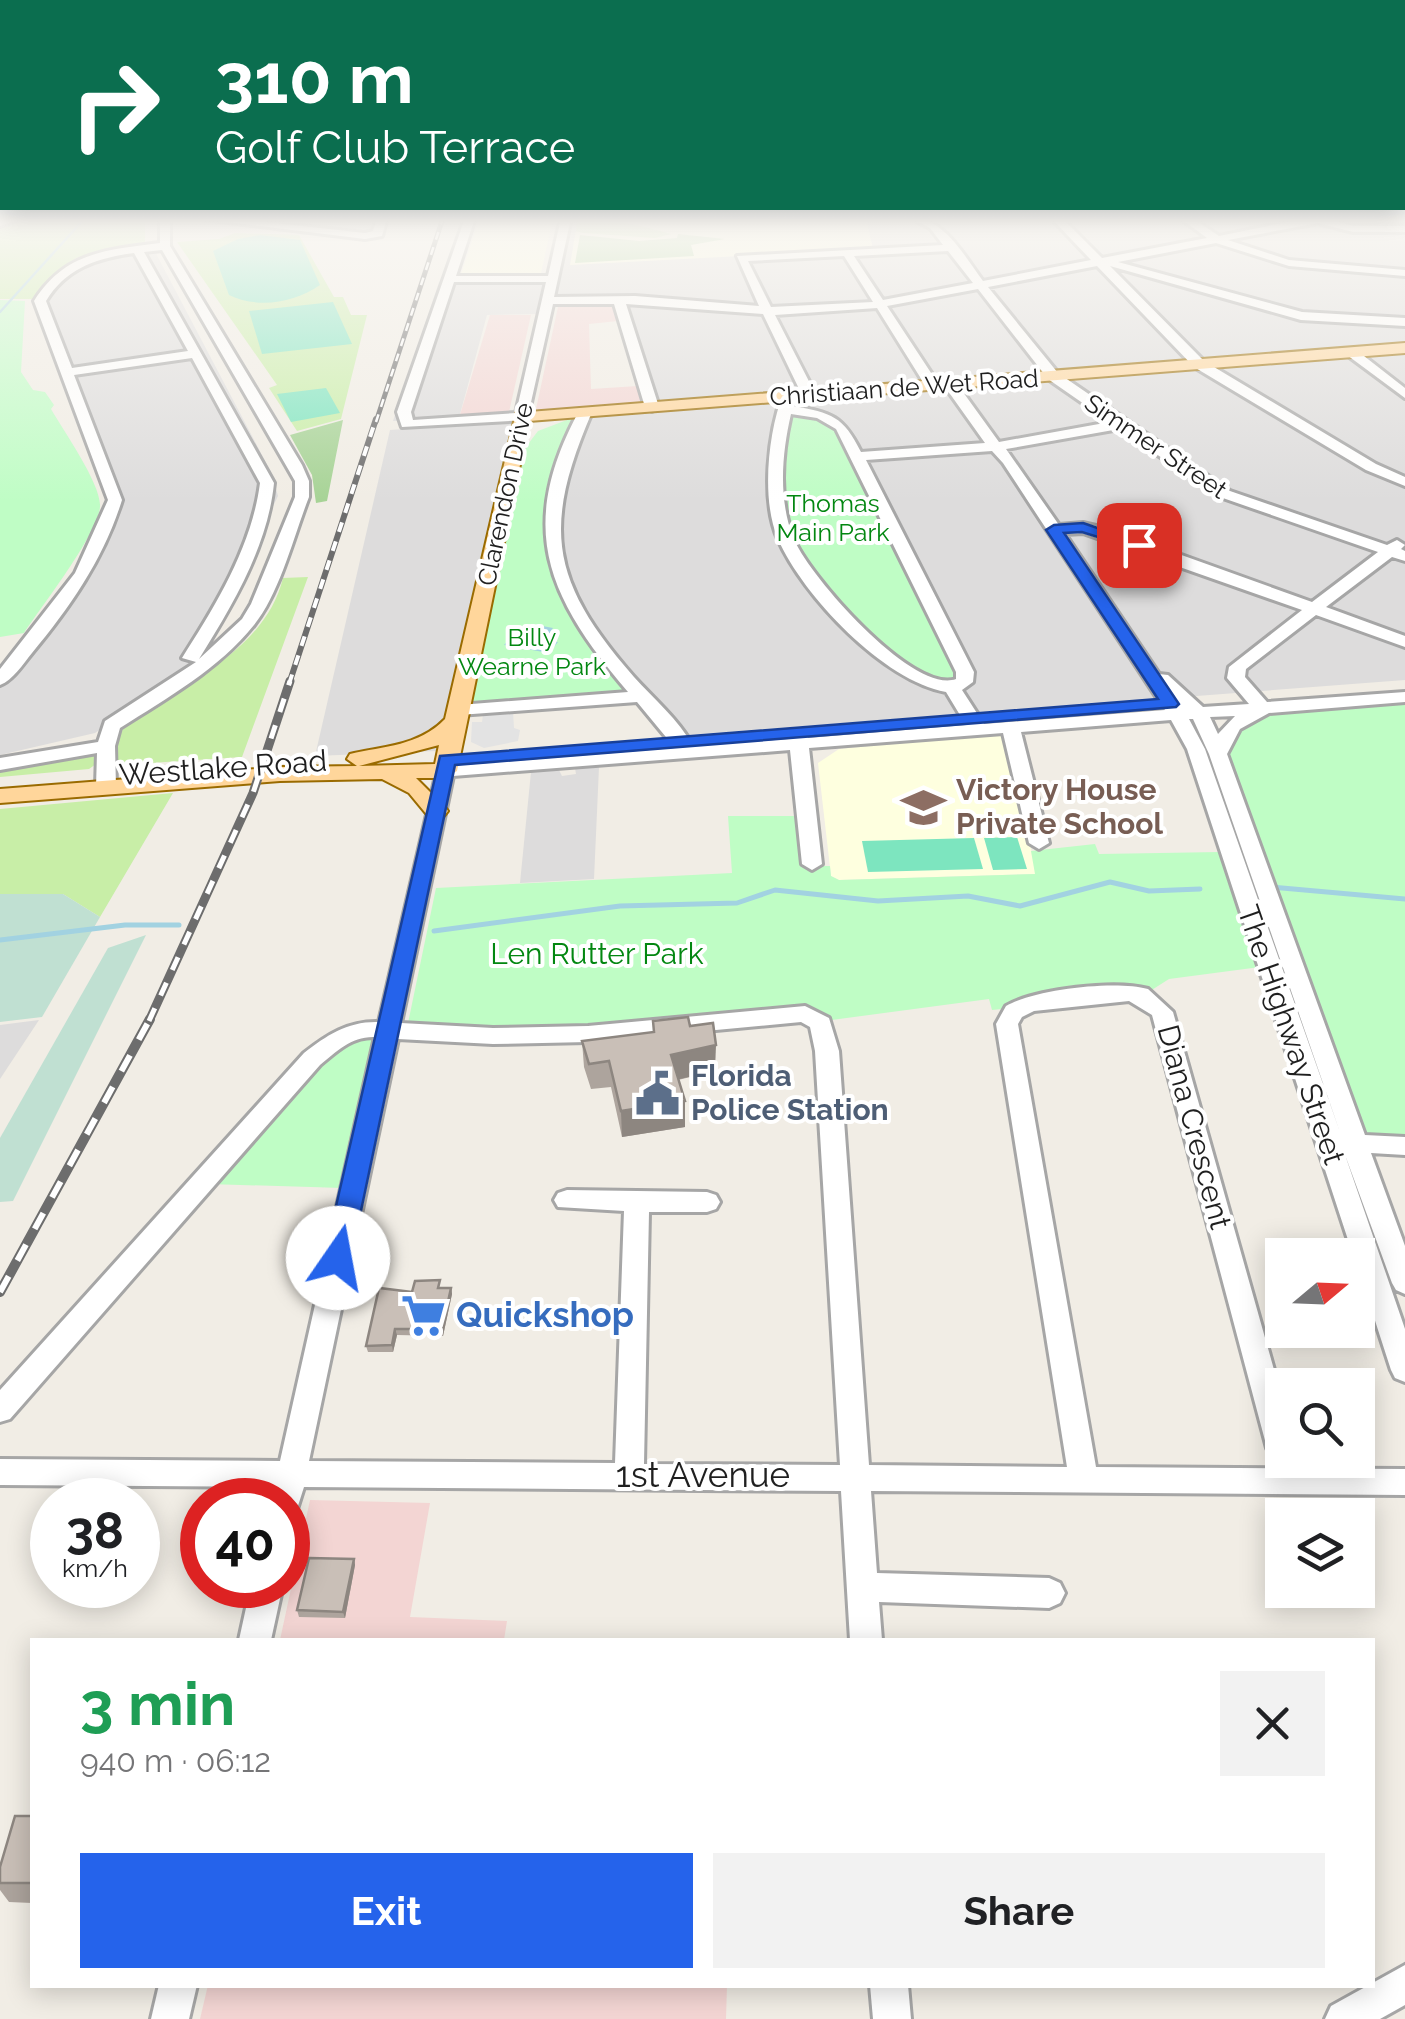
<!DOCTYPE html>
<html lang="en">
<head>
<meta charset="utf-8">
<style>
  body { margin:0; font-family:Raleway,sans-serif; background:#f2f2f2; color:#202124; height:100vh; display:flex; flex-direction:column; font-size:38px; white-space:nowrap }
  * { box-sizing:border-box; margin:0 }
  p { font-size:32px; color:#757577 }
  .icon { flex:none; width:55px; height:55px; fill:none; stroke:currentColor; stroke-width:2; stroke-linecap:round; stroke-linejoin:round }
  .map { position:relative; flex:1; overflow:hidden }
  .panel { position:absolute; left:30px; top:1638px; width:1345px; height:350px; display:flex; flex-direction:column; background:#fff; border-radius:0px; box-shadow:0 5px 25px #0003 }
  .panel>* { flex:none }
  .banner { position:absolute; left:0px; top:0px; width:1405px; height:210px; box-shadow:0 5px 25px #0003; background:#0b6e4f; color:#fff; overflow:hidden }
  .needle { width:65px; rotate:71deg }
  .fabs { position:absolute; left:1265px; top:1238px; display:grid; gap:20px }
  .fabs a { display:grid; place-items:center; width:110px; height:110px; border-radius:0px; background:#fff; box-shadow:0 5px 25px #0003; font-size:50px }
  .speed { position:absolute; left:30px; top:1478px; display:flex; gap:20px; font-size:50px; font-weight:700; text-align:center }
  .speed>* { display:grid; place-content:center; width:130px; height:130px; border-radius:50%; background:#fff; box-shadow:0 5px 25px #0003; line-height:1 }
  .speed small { font-size:25px; font-weight:400 }
  .speed .limit { border:15px solid #d22; background:#fff; color:#111 }
  .pin { position:absolute; display:grid; place-items:center; width:85px; height:85px; color:#fff; margin:-42px; border-radius:20px; box-shadow:0 5px 15px #0006 }
  .me { position:absolute; width:110px; margin:-55px; rotate:12deg; stroke-linejoin:round; filter:drop-shadow(0 0 8px #0008) }
  .turn { display:flex; align-items:center; gap:35px; height:210px; padding:0 50px; font-size:45px }
  .turn .icon { width:130px; height:130px; stroke-width:2.5 }
  .turn b { display:block; font-size:70px; line-height:85px }
  .round { display:grid; place-items:center; flex:none; width:105px; height:105px; border-radius:0px; background:#f2f2f2 }
  .overview { display:flex; align-items:center; justify-content:space-between; height:170px; padding:0 50px }
  h1 { font-size:60px; font-weight:700; line-height:75px; color:#1e9e55 }
  .cta { display:flex; gap:20px; margin-top:auto; padding:20px 50px }
  .cta a { flex:1; height:115px; border-radius:0px; background:#2563eb; color:#fff; font-size:40px; font-weight:700; line-height:115px; text-align:center }
  .cta a+a { background:#f2f2f2; color:#202124 }
  .map>svg:first-child { display:block }
  .residential { fill:#dddcdc }
  .commercial { fill:#f3d5d3 }
  .education { fill:#feffdf }
  .grass { fill:#c8eea7 }
  .forest { fill:#a7d396 }
  .wetland { fill:#c0e0d2 }
  .park { fill:#bffdc5 }
  .pitch { fill:#7de5bf }
  .parking { fill:#e3e3e3 }
  .water { fill:#a2d2e1 }
  .lines { fill:none; stroke-linecap:round; stroke-linejoin:round }
  .stream-far1 { stroke:#a2d2e1; stroke-width:2.5 }
  .stream { stroke:#a2d2e1; stroke-width:5 }
  .minor-casing { stroke:#a6a6a6; stroke-width:6 }
  .major-casing { stroke:#9a6b00; stroke-width:4 }
  .minor { fill:#fff; fill-rule:evenodd }
  .major { fill:#ffd69b; fill-rule:evenodd }
  .rail-far3-casing { stroke:#6d6d6d; stroke-width:5 }
  .rail-far2-casing { stroke:#6d6d6d; stroke-width:6 }
  .rail-far1-casing { stroke:#6d6d6d; stroke-width:9 }
  .rail-casing { stroke:#6d6d6d; stroke-width:10 }
  .rail-far3 { stroke:#fff; stroke-width:2.5; stroke-dasharray:8; stroke-linecap:butt }
  .rail-far2 { stroke:#fff; stroke-width:4; stroke-dasharray:10; stroke-linecap:butt }
  .rail-far1 { stroke:#fff; stroke-width:5; stroke-dasharray:14; stroke-linecap:butt }
  .rail { stroke:#fff; stroke-width:6; stroke-dasharray:18; stroke-linecap:butt }
  .wall { fill:#ada49d }
  .shaded-wall { fill:#8d8680 }
  .building { fill:#c9bfb7; stroke:#8d8680; stroke-width:2.5 }
  .route { fill:#2563eb; stroke:#184099; stroke-width:2.5 }
  .labels { text-anchor:middle; stroke-width:8; stroke-linejoin:round; paint-order:stroke }
  .far-street-label { font-size:25px; fill:#1f1f1f; stroke:#fff }
  .far-park-label { font-size:25px; fill:#038711; stroke:#fff }
  .street-label { font-size:30px; fill:#1f1f1f; stroke:#fff }
  .education-label { font-size:30px; font-weight:bold; fill:#785e54; stroke:#fff; text-anchor:start }
  .park-label { font-size:30px; fill:#038711; stroke:#fff }
  .service-label { font-size:30px; font-weight:bold; fill:#4e5e75; stroke:#fff; text-anchor:start }
  .near-shop-label { font-size:35px; font-weight:bold; fill:#366cbe; stroke:#fff; text-anchor:start }
  .near-street-label { font-size:35px; fill:#1f1f1f; stroke:#fff }
</style>
</head>
<body>
<div class="map">
<svg width="1405" height="2019" viewBox="0 0 1405 2019">
  <rect width="100%" height="100%" fill="#f1ede5"/>
  <g class="residential">
    <polygon points="165,218 388,218 382,234 353,239"/>
    <polygon points="563,218 1405,218 1405,346 646,405 612,302 555,303"/>
    <polygon points="152,246 272,474 278,496 199,660 95,733 0,755 0,682 48,619 110,506 108,490 37,300 79,258"/>
    <polygon points="544,280 539,314 487,315 459,418 393,421 439,282"/>
    <polygon points="1405,350 1405,680 686,735 594,637 560,567 558,486 588,414"/>
    <polygon points="516,420 436,751 315,756 390,430"/>
    <polygon points="599,767 594,879 520,883 531,772 559,770 562,776 576,774 575,768"/>
    <polygon points="39,1020 0,1079 0,1025"/>
  </g>
  <g class="commercial">
    <polygon points="600,304 614,306 618,321 589,324 591,389 638,386 642,403 548,413 536,409 558,307"/>
    <polygon points="490,315 531,315 509,412 459,418"/>
    <polygon points="310,1500 430,1503 410,1617 507,1621 504,1640 280,1640"/>
    <polygon points="208,1985 727,1985 726,2019 200,2019"/>
  </g>
  <g class="education">
    <polygon points="480,218 553,218 541,273 461,274"/>
    <polygon points="578,218 866,218 873,249 570,265"/>
    <polygon points="1008,733 1036,874 839,880 831,876 818,763 839,749"/>
  </g>
  <g class="grass">
    <polygon points="23,218 145,218 145,247 76,258 33,299 0,299 0,228"/>
    <path d="M 577,218 C 609,218 640,225 671,234 L 655,238 L 583,233 L 576,231 Z"/>
    <polygon points="235,233 299,235 334,297 343,297 351,315 367,315 341,419 297,431 269,388 277,385 177,242 219,239"/>
    <path d="M 308,577 L 242,757 L 120,765 L 117,758 L 118,726 C 176,688 265,653 283,578 Z"/>
    <polygon points="93,753 96,764 89,769 0,777 0,768"/>
    <polygon points="173,793 100,917 63,894 0,894 0,809"/>
  </g>
  <g class="forest">
    <polygon points="678,234 725,239 691,245 694,256 575,263 580,235 639,241 677,238"/>
    <polygon points="343,420 327,501 316,503 312,475 290,435"/>
  </g>
  <g class="wetland">
    <polygon points="0,894 63,894 100,917 42,1017 0,1022"/>
    <polygon points="146,935 13,1201 0,1202 0,1138 108,948"/>
  </g>
  <g class="park">
    <path d="M 0,300 L 25,301 L 21,372 L 33,390 L 45,392 L 54,405 L 51,409 C 63,430 102,485 100,507 C 98,534 41,607 24,633 L 0,637 Z"/>
    <polygon points="793,413 814,415 835,424 962,679 928,684 848,618 790,540 776,470 787,416"/>
    <path d="M 580,415 C 570,437 554,462 549,487 C 533,572 583,635 636,695 L 466,708 L 519,456 L 538,431 Z"/>
    <polygon points="1405,701 1405,1142 1360,1139 1223,754 1228,737 1256,714"/>
    <polygon points="728,816 802,816 816,866 830,866 831,876 839,880 1035,874 1031,851 1095,844 1099,854 1220,852 1260,967 1169,979 1147,993 992,1010 989,999 824,1021 588,1031 407,1028 436,888 732,873"/>
    <polygon points="379,1035 343,1188 208,1184 315,1062 347,1037"/>
  </g>
  <g class="pitch">
    <path d="M 260,235 L 300,240 L 320,285 C 294,303 258,309 229,295 L 213,251 L 238,239 Z"/>
    <polygon points="333,302 352,344 262,354 249,311"/>
    <polygon points="326,388 340,413 291,422 277,394"/>
    <polygon points="1017,837 1027,869 993,870 984,838"/>
    <polygon points="974,838 983,869 868,872 862,841"/>
  </g>
  <polygon class="parking" points="513,712 514,728 520,730 518,741 484,748 471,742 472,722 482,722 483,715"/>
  <polygon class="water" points="537,625 553,628 549,634 556,635 552,641 558,642 549,653 504,645 514,634 521,635"/>
  <g class="lines">
    <polyline class="stream-far1" points="0,312 85,218"/>
    <g class="stream">
      <polyline points="1271,887 1405,899"/>
      <polyline points="434,931 620,906 737,903 775,890 878,901 968,896 1020,906 1110,882 1149,891 1200,889"/>
      <polyline points="0,940 125,925 179,925"/>
    </g>
    <defs>
      <g id="minor">
        <polygon points="18,218 17,220 0,226 0,219"/>
        <path d="M 160,218 L 170,218 L 170,246 L 302,465 L 309,481 L 309,497 C 294,535 280,593 254,625 C 219,669 167,698 120,728 L 115,746 L 116,787 L 106,793 L 96,787 L 97,753 L 0,770 L 0,758 L 98,742 L 105,721 L 196,662 L 182,658 C 216,605 252,546 260,483 L 192,358 L 74,375 L 122,500 C 104,558 71,606 32,653 C 23,664 13,680 0,685 L 0,669 L 75,573 L 108,500 L 34,301 C 65,252 106,250 160,243 ZM 162,250 L 295,481 L 295,497 L 251,604 L 242,619 L 199,659 C 232,606 268,546 274,483 L 144,252 ZM 134,253 L 188,351 L 72,368 L 46,301 C 66,268 97,258 134,253 Z"/>
        <polygon points="196,218 230,218 365,233 373,231 377,218 387,218 382,236 365,239"/>
        <path d="M 465,218 L 475,218 L 456,276 L 548,276 L 561,218 L 571,218 L 554,297 L 635,296 L 759,306 L 737,256 L 943,245 L 930,228 L 911,218 C 945,218 964,256 983,281 L 1091,260 L 1051,218 L 1062,218 L 1102,258 L 1207,238 L 1180,218 L 1192,218 L 1219,236 L 1307,218 L 1324,218 L 1353,226 L 1405,226 L 1405,232 L 1353,232 L 1318,223 L 1228,240 L 1289,260 L 1405,270 L 1405,276 L 1289,266 L 1216,243 L 1118,262 L 1302,312 L 1405,318 L 1405,326 L 1301,320 L 1110,266 L 1204,361 L 1376,464 L 1405,477 L 1405,486 L 1366,470 L 1194,367 L 1097,266 L 988,287 L 1058,373 L 1230,491 L 1387,545 L 1397,540 L 1405,545 L 1401,549 L 1405,551 L 1405,561 L 1392,557 L 1326,607 L 1405,636 L 1405,647 L 1316,615 L 1246,669 L 1245,677 L 1267,702 L 1405,692 L 1405,702 L 1269,713 L 1240,729 L 1227,754 L 1365,1135 L 1405,1137 L 1405,1155 L 1371,1153 L 1405,1246 L 1405,1294 L 1396,1290 L 1392,1283 L 1344,1152 L 1405,1329 L 1405,1382 L 1395,1378 L 1391,1370 L 1358,1268 L 1358,1255 L 1353,1255 L 1187,749 L 1171,720 L 1021,732 L 1049,843 L 1039,849 L 1029,843 L 1003,733 L 809,748 L 822,864 L 812,870 L 802,864 L 790,750 L 453,776 L 401,1023 L 493,1028 L 588,1026 L 805,1006 L 829,1018 L 839,1051 L 869,1465 L 1067,1467 L 996,1024 L 1006,1006 C 1036,989 1115,980 1148,989 L 1173,1012 L 1282,1398 L 1284,1460 L 1272,1457 L 1267,1448 L 1152,1015 L 1129,1001 L 1034,1011 L 1022,1017 L 1018,1024 L 1096,1467 L 1405,1469 L 1405,1495 L 871,1491 L 877,1573 L 1049,1578 L 1060,1583 L 1065,1593 L 1060,1603 L 1049,1608 L 879,1602 L 882,1640 L 850,1640 L 841,1491 L 304,1487 L 297,1509 L 288,1513 L 288,1500 L 271,1500 L 274,1487 L 0,1485 L 0,1459 L 280,1461 L 375,1037 C 352,1036 337,1051 320,1065 L 10,1419 L 0,1422 L 0,1390 L 304,1053 C 327,1035 348,1021 379,1022 L 438,767 L 675,748 L 637,702 L 459,715 L 450,710 L 459,705 L 628,692 C 546,596 516,527 580,409 L 592,412 C 542,528 550,581 634,677 C 653,698 679,720 693,746 L 789,739 L 792,730 L 804,730 L 808,738 L 966,725 L 946,692 C 884,681 803,596 778,539 C 761,500 768,433 783,394 L 793,394 L 793,406 C 832,413 843,416 861,452 L 985,443 L 943,384 L 950,380 L 955,381 L 999,442 L 1110,422 L 1048,379 L 978,289 L 887,306 L 939,385 L 932,389 L 925,385 L 877,308 L 775,315 L 816,395 L 809,399 L 802,395 L 763,314 L 626,304 L 659,407 L 652,411 L 645,407 L 614,304 L 553,304 L 527,420 L 402,427 L 397,412 ZM 948,251 L 973,283 L 883,300 L 854,256 ZM 844,256 L 873,302 L 771,307 L 748,261 ZM 454,282 L 546,282 L 516,413 L 413,420 L 411,412 ZM 791,414 L 817,418 L 836,429 L 956,672 L 956,679 C 913,695 807,574 793,537 C 778,498 782,453 791,414 ZM 1119,429 L 1220,497 L 1378,552 L 1312,602 L 1109,529 L 1083,523 L 1059,525 L 1006,449 ZM 992,451 L 1003,463 L 1165,710 L 984,724 L 962,690 L 973,682 L 974,672 L 866,460 ZM 1083,533 L 1302,610 L 1229,667 L 1227,678 L 1249,704 L 1203,707 L 1168,675 L 1159,674 L 1065,534 ZM 1235,716 L 1218,734 L 1210,717 ZM 1189,719 L 1193,719 L 1209,754 L 1341,1135 L 1205,749 ZM 801,1022 L 810,1027 L 815,1051 L 840,1465 L 644,1464 L 649,1212 L 707,1212 L 716,1209 L 720,1202 L 716,1195 L 707,1192 L 567,1190 L 558,1193 L 554,1200 L 558,1207 L 624,1211 L 615,1463 L 309,1461 L 398,1039 L 493,1044 L 588,1042 Z"/>
        <polygon points="1347,349 1355,349 1405,388 1405,398 1347,355"/>
        <polygon points="251,1585 283,1585 271,1640 239,1640"/>
        <polygon points="1405,1965 1405,2005 1380,2019 1325,2019 1331,2006"/>
        <polygon points="159,1985 197,1985 189,2019 151,2019"/>
        <polygon points="870,1985 908,1985 911,2019 873,2019"/>
      </g>
      <path id="major" d="M 1405,343 L 1405,353 L 529,421 L 457,771 L 445,778 L 416,778 L 444,806 L 448,811 L 444,816 L 428,816 L 409,793 L 382,779 L 280,781 L 0,803 L 0,789 L 280,767 L 357,766 L 347,759 L 350,754 C 384,746 419,746 445,719 L 516,413 ZM 439,745 L 435,764 L 359,766 Z"/>
    </defs>
    <use href="#minor" class="minor-casing"/>
    <use href="#major" class="major-casing"/>
    <use href="#minor" class="minor"/>
    <use href="#major" class="major"/>
    <defs>
      <polyline id="rail-far3" points="376,422 443,218"/>
      <polyline id="rail-far2" points="289,684 376,419"/>
      <polyline id="rail-far1" points="149,1021 253,793 290,681"/>
      <polyline id="rail" points="0,1292 150,1019"/>
    </defs>
    <use href="#rail-far3" class="rail-far3-casing"/>
    <use href="#rail-far2" class="rail-far2-casing"/>
    <use href="#rail-far1" class="rail-far1-casing"/>
    <use href="#rail" class="rail-casing"/>
    <use href="#rail-far3" class="rail-far3"/>
    <use href="#rail-far2" class="rail-far2"/>
    <use href="#rail-far1" class="rail-far1"/>
    <use href="#rail" class="rail"/>
  </g>
  <g class="wall">
    <polygon points="653,1021 690,1026 715,1071 678,1080 685,1127 622,1137 611,1087 591,1089 584,1067 582,1041 653,1032"/>
    <polygon points="440,1288 451,1288 452,1294 443,1336 397,1335 393,1352 368,1352 366,1346"/>
    <polygon points="354,1559 355,1565 345,1618 299,1617 297,1610"/>
    <polygon points="32,1816 32,1903 9,1902 0,1890 0,1867"/>
  </g>
  <g class="shaded-wall">
    <polygon points="716,1045 715,1071 671,1081 671,1055"/>
    <polygon points="685,1101 685,1127 622,1137 621,1111"/>
    <polygon points="451,1288 452,1294 443,1336 442,1329"/>
    <polygon points="395,1329 397,1335 393,1352 392,1345"/>
    <polygon points="354,1559 355,1565 345,1618 343,1612"/>
  </g>
  <g class="building">
    <polygon points="688,1017 690,1026 713,1023 716,1045 671,1055 685,1101 621,1111 609,1061 589,1064 582,1041 654,1032 653,1021"/>
    <polygon points="440,1280 438,1288 451,1288 442,1329 395,1329 392,1345 366,1346 379,1288 412,1292 415,1281"/>
    <polygon points="309,1558 354,1559 343,1612 297,1610"/>
    <polygon points="15,1816 32,1816 32,1883 0,1883 0,1867"/>
  </g>
  <linearGradient id="sky" x2="0" y2="1"><stop stop-color="#8cc0e5"/><stop offset="0.44" stop-color="#f9f7f3"/><stop offset="1" stop-color="#f9f7f3" stop-opacity="0"/></linearGradient>
  <rect width="1405" height="501" fill="url(#sky)"/>
  <polygon class="route" points="1083,523 1147,545 1139,550 1082,532 1064,533 1179,704 1176,707 455,765 351,1258 347,1265 338,1268 328,1265 324,1258 440,756 1158,699 1046,530 1054,525"/>
  <defs>
    <symbol id="school-bare" viewBox="-9 -9 18 18"><path d="M0-5L7-2L0 1L-7-2ZM-4 1L0 2.5L4 1V4Q0 6-4 4Z" fill="#8d6e63" stroke="#fff" stroke-width="2.5" paint-order="stroke"/></symbol>
    <symbol id="civic-bare" viewBox="-9 -9 18 18"><path d="M-.6-6.5H3V-4.5H.6V-3L4-1V1h2V6H-6V1h2V-1L-.6-3ZM-1.2 2.5V6h2.4V2.5Z" fill="#5c6f8a" stroke="#fff" stroke-width="2.5" paint-order="stroke"/></symbol>
    <symbol id="supermarket-bare" viewBox="-9 -9 18 18"><path d="M-6-5.5h2.5l.6 2H6L4.5 2H-2.5L-4.4-4H-6ZM-1.5 3.2a1.3 1.3 0 1 0 .1 0ZM3 3.2a1.3 1.3 0 1 0 .1 0Z" fill="#3f7fe0" stroke="#fff" stroke-width="2.5" paint-order="stroke"/></symbol>
  </defs>
  <g fill-rule="evenodd">
    <use href="#school-bare" x="892" y="776" width="63" height="63"/>
    <use href="#civic-bare" x="626" y="1062" width="63" height="63"/>
    <use href="#supermarket-bare" x="392" y="1284" width="63" height="63"/>
  </g>
  <g class="labels">
    <g class="far-street-label">
      <text transform="translate(904 387) rotate(-4)" y="9">Christiaan de Wet Road</text>
      <text transform="translate(1156 446) rotate(34)" y="9">Simmer Street</text>
      <text transform="translate(505 494) rotate(-78)" y="9">Clarendon Drive</text>
    </g>
    <g class="far-park-label">
      <text x="833" y="512">Thomas<tspan x="833" dy="29">Main Park</tspan></text>
      <text x="532" y="646">Billy<tspan x="532" dy="29">Wearne Park</tspan></text>
    </g>
    <g class="street-label">
      <text transform="translate(223 768) rotate(-4)" y="10">Westlake Road</text>
      <text transform="translate(1291 1035) rotate(71)" y="10">The Highway Street</text>
      <text transform="translate(1194 1127) rotate(75)" y="10">Diana Crescent</text>
    </g>
    <g class="education-label">
      <text x="956" y="800">Victory House<tspan x="956" dy="34">Private School</tspan></text>
    </g>
    <g class="park-label">
      <text x="597" y="964">Len Rutter Park</text>
    </g>
    <g class="service-label">
      <text x="691" y="1086">Florida<tspan x="691" dy="34">Police Station</tspan></text>
    </g>
    <g class="near-shop-label">
      <text x="456" y="1327">Quickshop</text>
    </g>
    <g class="near-street-label">
      <text x="703" y="1487">1st Avenue</text>
    </g>
  </g>
</svg>
<div class="fabs">
<a><svg class="needle" viewBox="-14 -14 28 28"><path d="M0-13l5 13h-10z" fill="#e53935"/><path d="M0 13l5-13h-10z" fill="#757577"/></svg></a>
<a><svg class="icon" aria-label="search" viewBox="0 0 24 24"><circle cx="10" cy="10" r="6"/><path d="M15 15l6 6"/></svg></a>
<a><svg class="icon" aria-label="layers" viewBox="0 0 24 24"><path d="M12 4l9 5-9 5-9-5zM3 14l9 5 9-5"/></svg></a>
</div>
<div class="speed"><div>38<small>km/h</small></div><div class="limit">40</div></div>
<div class="pin" style="left:1139px;top:545px;background:#d93025"><svg class="icon" aria-label="arrive" viewBox="0 0 24 24"><path d="M6 21V4h12l-3 4 3 4H6"/></svg></div>
<svg class="me" style="left:338px;top:1258px" viewBox="-20 -20 40 40"><circle r="19" fill="#fff"/><path d="M0-13L10 11 0 6-10 11z" fill="#2563eb"/></svg>
<div class="banner">
<div class="turn"><svg class="icon" aria-label="right" viewBox="0 0 24 24"><path d="M7 20v-9h11M14 6l5 5-5 5"/></svg><div><b>310 m</b>Golf Club Terrace</div></div>
</div>
<section class="panel">
<div class="overview"><div><h1>3 min</h1><p>940 m · 06:12</p></div><a class="round"><svg class="icon" aria-label="close" viewBox="0 0 24 24"><path d="M6 6l12 12M18 6L6 18"/></svg></a></div>
<div class="cta"><a>Exit</a><a>Share</a></div>
</section>
</div>
</body>
</html>
